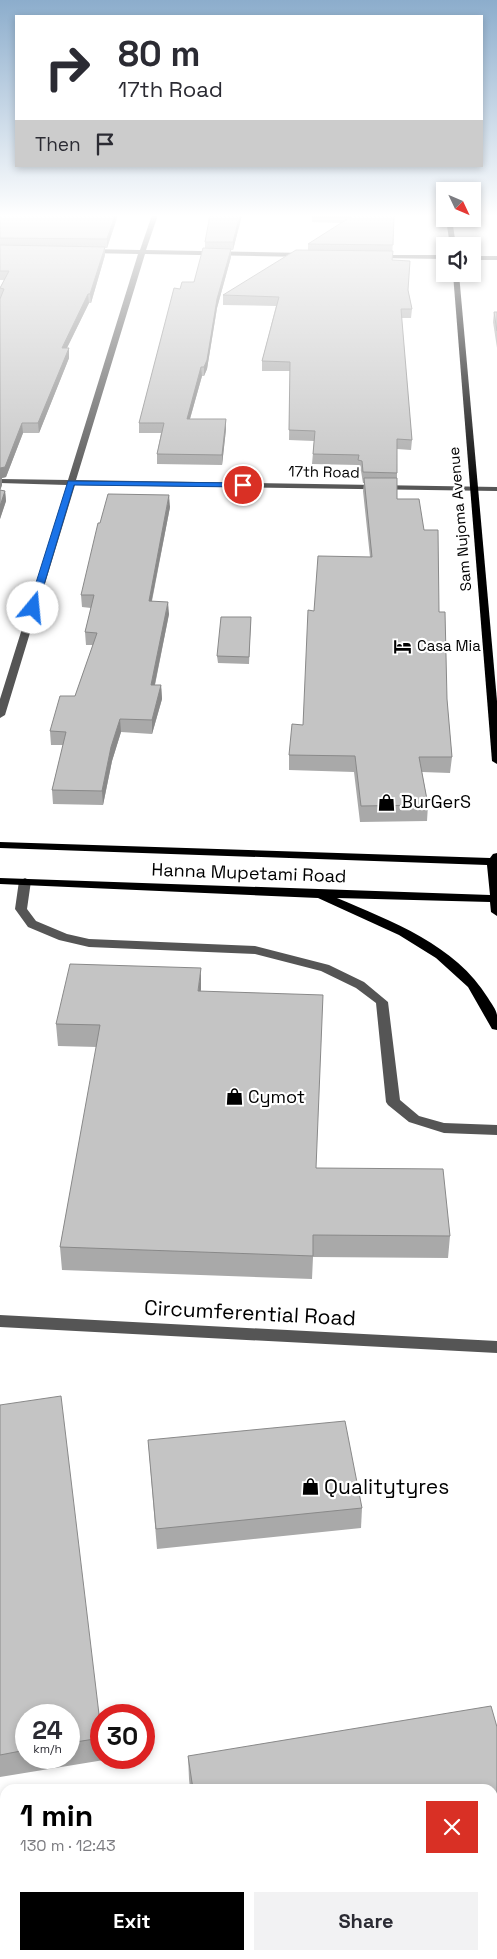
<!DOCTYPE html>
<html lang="en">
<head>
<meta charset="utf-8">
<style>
  body { margin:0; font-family:"Space Grotesk",sans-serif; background:#f2f2f3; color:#2b2b33; height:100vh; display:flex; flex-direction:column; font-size:19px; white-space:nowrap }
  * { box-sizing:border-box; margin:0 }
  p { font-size:16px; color:#7c7c81 }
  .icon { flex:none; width:28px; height:28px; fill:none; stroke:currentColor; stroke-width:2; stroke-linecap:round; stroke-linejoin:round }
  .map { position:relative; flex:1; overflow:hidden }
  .sheet { position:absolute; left:0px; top:1784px; width:498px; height:176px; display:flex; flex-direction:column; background:#fff; border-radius:15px 15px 0 0; box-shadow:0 2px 8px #0003 }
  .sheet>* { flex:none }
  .guide { position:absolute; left:15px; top:15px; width:468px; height:152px; border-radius:0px; box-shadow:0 2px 8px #0003; background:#fff; color:#2b2b33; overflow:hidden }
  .needle { width:32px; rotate:134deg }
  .controls { position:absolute; left:436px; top:182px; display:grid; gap:10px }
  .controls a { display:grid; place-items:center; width:45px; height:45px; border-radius:0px; background:#fff; box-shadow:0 2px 8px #0003; font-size:25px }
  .speed { position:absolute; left:15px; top:1704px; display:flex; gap:10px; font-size:25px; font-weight:700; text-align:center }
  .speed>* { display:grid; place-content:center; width:65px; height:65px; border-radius:50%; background:#fff; box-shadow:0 2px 8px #0003; line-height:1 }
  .speed small { font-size:12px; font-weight:400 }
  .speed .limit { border:8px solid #d22; background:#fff; color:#111 }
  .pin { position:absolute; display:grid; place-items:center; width:42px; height:42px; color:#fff; margin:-21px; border:2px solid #fff; border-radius:50%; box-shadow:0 1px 5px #0007 }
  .me { position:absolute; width:55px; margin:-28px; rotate:17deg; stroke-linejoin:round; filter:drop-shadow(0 0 4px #0008) }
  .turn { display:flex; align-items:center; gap:18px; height:105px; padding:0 20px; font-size:22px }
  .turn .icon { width:65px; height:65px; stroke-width:2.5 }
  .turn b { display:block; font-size:35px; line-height:42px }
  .then { display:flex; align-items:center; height:48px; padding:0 20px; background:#0003; gap:10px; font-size:19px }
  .round { display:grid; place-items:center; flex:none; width:52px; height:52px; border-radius:0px; background:#f2f2f3 }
  .headline { display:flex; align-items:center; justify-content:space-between; height:85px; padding:0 20px }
  h1 { font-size:30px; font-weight:800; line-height:38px; color:#000 }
  .cta { display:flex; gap:10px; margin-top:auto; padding:10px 20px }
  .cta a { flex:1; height:58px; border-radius:0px; background:#000; color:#fff; font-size:20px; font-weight:800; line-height:58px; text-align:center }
  .cta a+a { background:#f2f2f3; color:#2b2b33 }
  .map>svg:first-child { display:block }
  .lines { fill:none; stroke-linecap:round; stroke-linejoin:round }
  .minor { fill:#555; fill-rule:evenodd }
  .major { fill:#000; fill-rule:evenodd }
  .wall { fill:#a9a9a9; fill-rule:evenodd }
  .shaded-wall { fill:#898989 }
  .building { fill:#c4c4c4; stroke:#898989 }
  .route { fill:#1a73e8; stroke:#114b97 }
  .labels { text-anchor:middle; stroke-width:4.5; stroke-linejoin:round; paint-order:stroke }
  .far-street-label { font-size:15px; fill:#000; stroke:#fff }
  .far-poi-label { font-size:15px; fill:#000; stroke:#fff; text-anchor:start }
  .poi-label { font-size:18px; fill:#000; stroke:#fff; text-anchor:start }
  .street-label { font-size:18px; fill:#000; stroke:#fff }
  .near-street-label { font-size:21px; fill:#000; stroke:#fff }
  .near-poi-label { font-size:21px; fill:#000; stroke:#fff; text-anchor:start }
</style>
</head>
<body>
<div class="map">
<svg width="497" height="1959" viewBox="0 0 497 1959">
  <rect width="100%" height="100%" fill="#fff"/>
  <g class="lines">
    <g class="minor">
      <polygon points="152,215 158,215 146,250 305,253 308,255 305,257 145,254 76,480 497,487 497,491 75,485 5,715 0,718 0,699 67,485 0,483 0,479 68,480 138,254 88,253 85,251 88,249 140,250"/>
      <polygon points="376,255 445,255 445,259 378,258 375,256"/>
      <rect x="472" y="256" width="25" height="4"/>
      <polygon points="25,878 31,881 27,909 36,921 67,934 89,939 255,946 329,965 364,982 388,1002 400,1100 419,1116 444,1123 497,1125 497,1135 444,1133 409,1122 388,1105 386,1102 376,1003 356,988 321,971 255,954 89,947 59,940 28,927 15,909 19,881"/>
      <polygon points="0,1315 497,1341 497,1353 0,1327"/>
    </g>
    <g class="major">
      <polygon points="446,219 452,219 456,246 450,246"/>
      <polygon points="453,274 459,274 497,701 497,764 492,761"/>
      <path d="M 0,842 L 490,858 L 493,854 L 497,853 L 497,916 L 491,912 L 490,902 L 337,898 C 391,921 456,945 488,998 C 491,1003 496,1009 497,1015 C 497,1019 497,1025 497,1030 L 492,1029 L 468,987 L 436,958 L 399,935 L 318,898 L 0,884 L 0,878 L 490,895 L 487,865 L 0,848 Z"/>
    </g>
  </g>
  <g class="wall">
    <polygon points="0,215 118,215 107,248 105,248 105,255 91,303 89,303 67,348 69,348 69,358 39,433 23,433 6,477 2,478 2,485 0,490 5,491 6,501 0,519 0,288 4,280 0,280"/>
    <polygon points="210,215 242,215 233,250 231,250 231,257 217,308 207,369 204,376 202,376 190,419 226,419 226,429 222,465 157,464 157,454 161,433 139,433 139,423 180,289 194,282 205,248 205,242"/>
    <polygon points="312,215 394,215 392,260 408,290 412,309 411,318 401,318 412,440 411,450 397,449 397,499 424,530 439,612 452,757 450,773 422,772 428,805 427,821 360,822 354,772 289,770 289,755 303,725 314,611 370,557 363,491 364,483 363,483 361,471 358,471 358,465 312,464 314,441 289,440 290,371 262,371 262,361 276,306 223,305 223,295 308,250 308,244 342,223 312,222"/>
    <polygon points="494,312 497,312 497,348 493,322"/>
    <polygon points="170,507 152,601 169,614 155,685 161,685 162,699 152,734 121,732 112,761 103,805 53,804 52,790 63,745 51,745 50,731 75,696 93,645 86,645 85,632 91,608 82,607 81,595"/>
    <polygon points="251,617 249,664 218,663 217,656"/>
    <polygon points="201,991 316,1168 450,1236 448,1258 313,1257 312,1279 62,1270 60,1247 97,1047 58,1046 56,1024"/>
    <path d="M 0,1405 L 101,1731 L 101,1758 L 104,1758 L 104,1760 L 0,1777 ZM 26,1715 L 69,1715 L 69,1758 L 26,1758 Z"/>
    <polygon points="148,1440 362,1508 361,1528 157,1549"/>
    <polygon points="497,1727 497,1854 492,1855 492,1789 190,1789 189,1779 188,1756"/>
    <polygon points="53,1955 391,1955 392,1959 53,1959"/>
  </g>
  <g class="shaded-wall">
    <polygon points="115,215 118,215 107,248 107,239"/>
    <polygon points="240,215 242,215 233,250 233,242"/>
    <polygon points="105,247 105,255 91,303 90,294"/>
    <polygon points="231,249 231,257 217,308 207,369 204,376 204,367 217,299"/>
    <polygon points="88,294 89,303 62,358 62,348"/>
    <polygon points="69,348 69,358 39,433 38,423"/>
    <polygon points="201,367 202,376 187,429 187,419"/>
    <polygon points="226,419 226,429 222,465 222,455"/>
    <polygon points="22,423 23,433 6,477 2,478 2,485 0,491 0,468"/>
    <polygon points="5,491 6,501 0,519 0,506"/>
    <polygon points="169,495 170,507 149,614 149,601"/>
    <polygon points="168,602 169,614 152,698 151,685"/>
    <polygon points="161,685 162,699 152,734 152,720"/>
    <polygon points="120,719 121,732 112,761 103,805 102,791 111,747"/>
    <polygon points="201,968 201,989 199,1012 198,991"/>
  </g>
  <g class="building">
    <polygon points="0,215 115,215 107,239 0,238"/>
    <polygon points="210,215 240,215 233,242 205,242"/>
    <polygon points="324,215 394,215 393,245 308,244 352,216"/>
    <polygon points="0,245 105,247 90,294 88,294 62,348 69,348 38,423 22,423 5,467 0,468 0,299 4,289 0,288 9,271 0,271"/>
    <polygon points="203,248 231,249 217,299 207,360 204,367 201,367 187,419 226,419 222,455 157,454 164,423 139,423 174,288 180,289 182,282 194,282"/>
    <polygon points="296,250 393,251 392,260 410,261 408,290 412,309 401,309 412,440 397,439 397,473 363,472 362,461 358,460 359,455 313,454 315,431 289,430 290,362 262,361 279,297 223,295"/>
    <polygon points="494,312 497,312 497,331"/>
    <polygon points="364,478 397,478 397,499 419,499 424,530 438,530 439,612 445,612 447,699 452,757 419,757 428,805 361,806 355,756 289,755 292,724 303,725 308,610 314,611 318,556 372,557"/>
    <polygon points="0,490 5,491 0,506"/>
    <polygon points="108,494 169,495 149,601 168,602 151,685 161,685 152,720 120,719 111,747 102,791 52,790 66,732 50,731 60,696 75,696 97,633 85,632 94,595 81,595 98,523 100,523"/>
    <polygon points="221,617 251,617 249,657 217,656"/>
    <polygon points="70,964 201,968 198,991 323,995 316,1168 443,1169 450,1236 313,1235 313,1256 60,1247 100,1025 56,1024"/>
    <polygon points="61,1396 101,1731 101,1738 69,1743 69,1715 26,1715 26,1750 0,1755 0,1405"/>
    <polygon points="345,1421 362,1508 156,1529 148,1440"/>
    <polygon points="491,1706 497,1727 497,1832 492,1833 492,1789 193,1789 188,1756"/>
    <polygon points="53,1955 193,1955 170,1959 53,1959"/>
    <polygon points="233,1955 391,1955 392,1959 234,1959"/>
  </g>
  <linearGradient id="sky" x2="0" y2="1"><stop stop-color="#8cadcc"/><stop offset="0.44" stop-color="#fff"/><stop offset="1" stop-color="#fff" stop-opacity="0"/></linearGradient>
  <rect width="497" height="490" fill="url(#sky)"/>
  <polygon class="route" points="68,481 243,483 247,485 243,487 74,485 37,608 30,610 28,608"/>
  <defs>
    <symbol id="hotel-bare" viewBox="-9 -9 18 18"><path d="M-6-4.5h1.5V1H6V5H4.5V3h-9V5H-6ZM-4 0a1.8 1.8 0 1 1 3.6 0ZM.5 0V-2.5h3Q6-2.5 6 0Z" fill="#000" stroke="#fff" stroke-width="2.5" paint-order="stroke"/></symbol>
    <symbol id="shop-bare" viewBox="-9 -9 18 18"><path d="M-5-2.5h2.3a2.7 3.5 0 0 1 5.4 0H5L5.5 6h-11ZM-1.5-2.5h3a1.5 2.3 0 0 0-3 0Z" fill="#000" stroke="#fff" stroke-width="2.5" paint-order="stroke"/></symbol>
  </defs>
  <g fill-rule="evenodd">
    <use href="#hotel-bare" x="390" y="634" width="25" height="25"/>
    <use href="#shop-bare" x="374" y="790" width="25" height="25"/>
    <use href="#shop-bare" x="222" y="1084" width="25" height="25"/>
    <use href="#shop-bare" x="298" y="1474" width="25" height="25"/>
  </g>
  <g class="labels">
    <g class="far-street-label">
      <text transform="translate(324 472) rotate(1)" y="5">17th Road</text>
      <text transform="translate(460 519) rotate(-95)" y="5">Sam Nujoma Avenue</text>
    </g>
    <g class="far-poi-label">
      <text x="417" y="651">Casa Mia</text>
    </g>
    <g class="poi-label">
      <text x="401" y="808">BurGerS</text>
      <text x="248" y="1103">Cymot</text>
    </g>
    <g class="street-label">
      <text transform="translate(249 873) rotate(2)" y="6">Hanna Mupetami Road</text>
    </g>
    <g class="near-street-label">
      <text transform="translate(250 1313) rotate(3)" y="7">Circumferential Road</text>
    </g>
    <g class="near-poi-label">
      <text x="324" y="1494">Qualitytyres</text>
    </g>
  </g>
</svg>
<div class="controls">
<a><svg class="needle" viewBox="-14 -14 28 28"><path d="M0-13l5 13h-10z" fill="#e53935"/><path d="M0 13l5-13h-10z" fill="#7c7c81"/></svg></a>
<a><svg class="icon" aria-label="sound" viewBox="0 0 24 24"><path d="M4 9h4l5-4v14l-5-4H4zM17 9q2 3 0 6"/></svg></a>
</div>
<div class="speed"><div>24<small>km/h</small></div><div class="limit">30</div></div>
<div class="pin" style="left:243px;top:485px;background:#d93025"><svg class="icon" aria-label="arrive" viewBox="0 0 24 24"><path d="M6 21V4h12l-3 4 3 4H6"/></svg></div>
<svg class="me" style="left:33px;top:608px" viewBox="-20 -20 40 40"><circle r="19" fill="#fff"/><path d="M0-13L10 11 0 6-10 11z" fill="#1a73e8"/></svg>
<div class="guide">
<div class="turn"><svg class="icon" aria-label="right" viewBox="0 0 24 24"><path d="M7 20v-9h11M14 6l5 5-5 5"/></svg><div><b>80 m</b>17th Road</div></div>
<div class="then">Then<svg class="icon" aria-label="arrive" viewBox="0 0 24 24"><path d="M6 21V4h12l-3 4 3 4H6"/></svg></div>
</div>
<section class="sheet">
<div class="headline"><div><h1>1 min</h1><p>130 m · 12:43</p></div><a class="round" style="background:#d93025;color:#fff"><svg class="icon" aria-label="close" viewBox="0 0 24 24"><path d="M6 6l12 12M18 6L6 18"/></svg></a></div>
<div class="cta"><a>Exit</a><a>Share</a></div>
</section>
</div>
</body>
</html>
